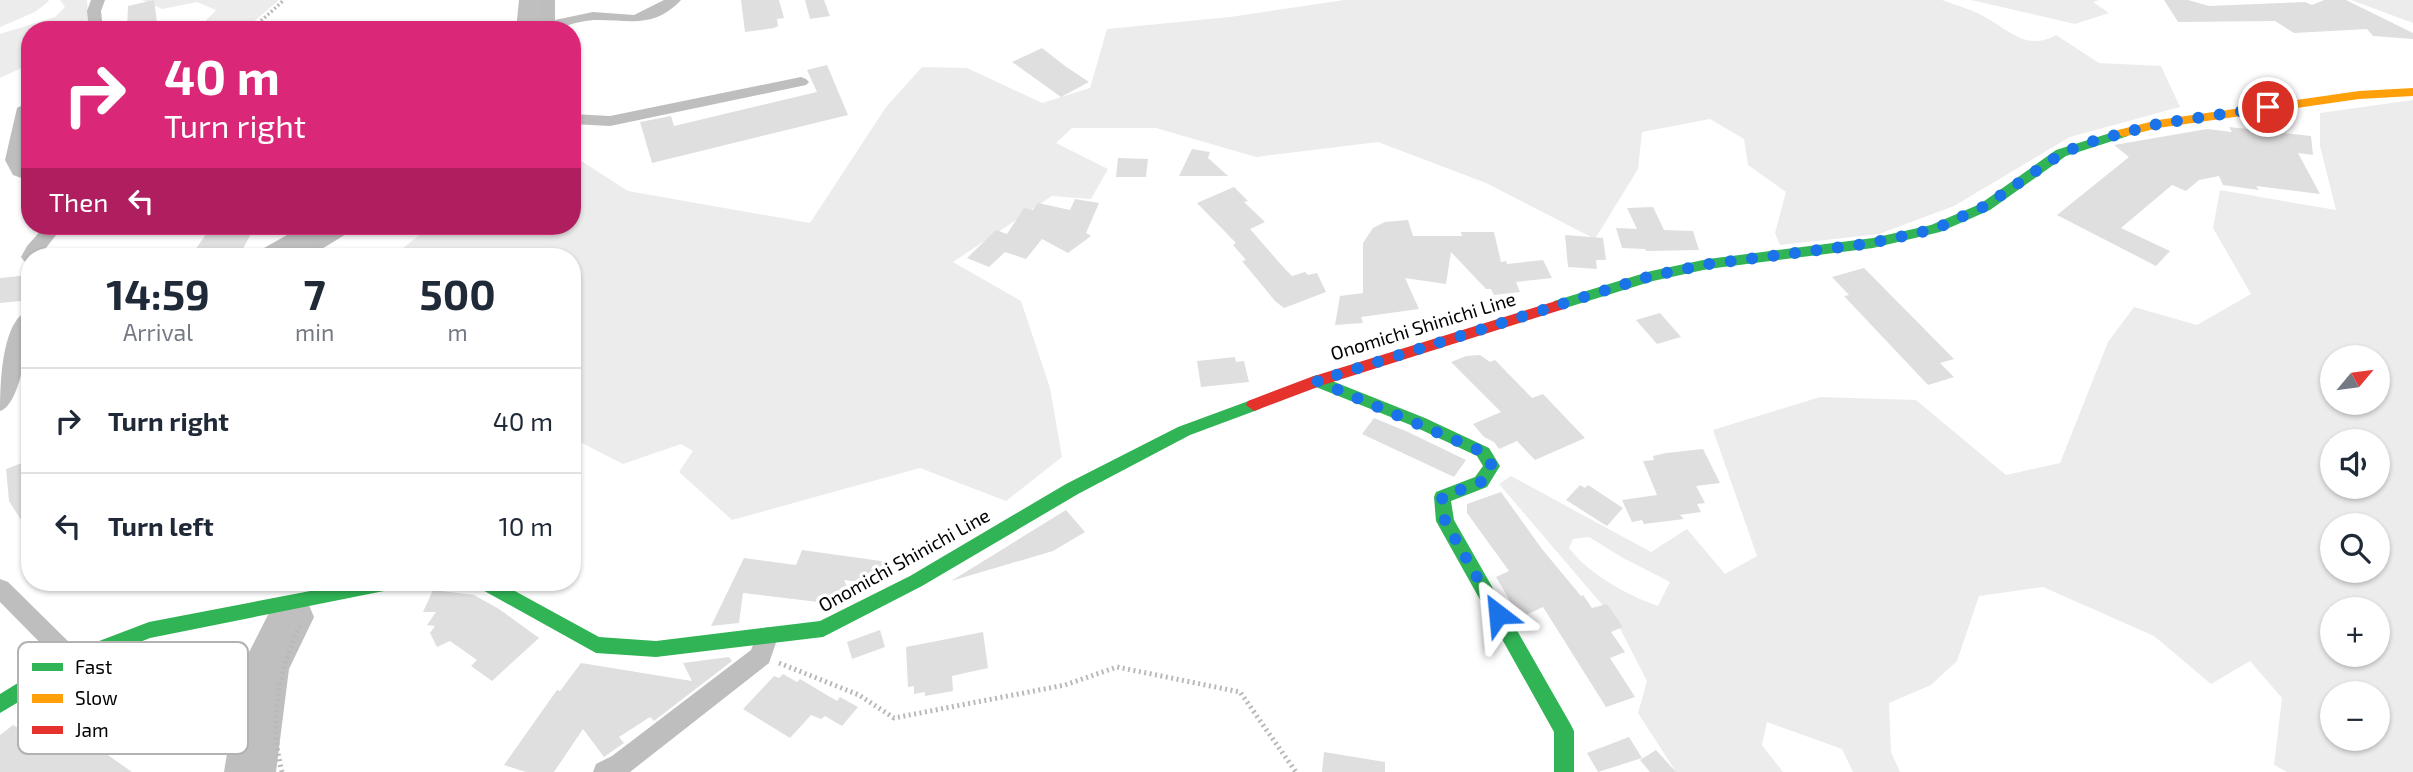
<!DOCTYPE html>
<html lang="en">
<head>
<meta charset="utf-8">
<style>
  body { margin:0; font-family:"Exo 2",sans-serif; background:#f6f6f7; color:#1f2937; height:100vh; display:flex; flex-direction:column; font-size:26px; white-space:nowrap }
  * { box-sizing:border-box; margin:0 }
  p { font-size:23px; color:#747a83 }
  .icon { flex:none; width:38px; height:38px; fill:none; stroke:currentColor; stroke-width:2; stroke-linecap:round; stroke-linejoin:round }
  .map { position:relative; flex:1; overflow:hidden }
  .details { position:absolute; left:21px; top:248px; width:560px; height:343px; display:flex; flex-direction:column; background:#fff; border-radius:28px; box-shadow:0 2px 5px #0004 }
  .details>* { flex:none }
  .banner { position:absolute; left:21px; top:21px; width:560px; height:214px; border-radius:28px; box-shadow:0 2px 5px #0004; background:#db2777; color:#fff; overflow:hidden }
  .needle { width:46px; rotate:61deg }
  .tools { position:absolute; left:2320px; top:345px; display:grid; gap:14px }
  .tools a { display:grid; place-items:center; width:70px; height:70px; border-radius:50%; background:#fff; box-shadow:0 2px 5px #0004; font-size:35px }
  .pin { position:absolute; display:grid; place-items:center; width:60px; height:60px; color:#fff; margin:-30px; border:4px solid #fff; border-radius:50%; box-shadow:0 2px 7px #0007 }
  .me { position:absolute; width:77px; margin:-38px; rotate:331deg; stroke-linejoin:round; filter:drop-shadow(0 0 5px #0008) }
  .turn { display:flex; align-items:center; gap:24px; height:147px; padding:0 28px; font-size:32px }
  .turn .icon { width:91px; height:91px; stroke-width:2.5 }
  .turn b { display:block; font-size:49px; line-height:60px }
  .then { display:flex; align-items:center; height:66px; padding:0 28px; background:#0003; gap:14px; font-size:26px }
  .eta { display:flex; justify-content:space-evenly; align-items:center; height:119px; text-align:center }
  .eta b { font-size:42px; font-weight:700; line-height:49px }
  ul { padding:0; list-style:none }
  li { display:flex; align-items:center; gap:21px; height:105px; padding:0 28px; border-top:2px solid #e0e1e3 }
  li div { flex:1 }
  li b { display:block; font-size:26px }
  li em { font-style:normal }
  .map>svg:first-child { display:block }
  .green { fill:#ececec; fill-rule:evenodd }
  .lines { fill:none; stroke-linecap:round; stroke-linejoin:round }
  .river { fill:#bfbfbf; fill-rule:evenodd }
  .building { fill:#dfdfdf }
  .path-far1 { stroke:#b9b9b9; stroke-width:3.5; stroke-dasharray:2 2.5; stroke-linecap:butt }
  .path { stroke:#b9b9b9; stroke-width:5; stroke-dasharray:2 3.5; stroke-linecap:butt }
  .street { fill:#bebebe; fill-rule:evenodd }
  .fast { fill:#30b455; fill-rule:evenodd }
  .slow { fill:#ff9f0a; fill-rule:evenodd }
  .jam { fill:#e5322d; fill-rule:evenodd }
  .route { stroke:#1a73e8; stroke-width:12; stroke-dasharray:0 21.6 }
  .labels { text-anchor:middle; stroke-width:7; stroke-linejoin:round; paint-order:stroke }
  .street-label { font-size:19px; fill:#000; stroke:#fff }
  .key { fill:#fff; stroke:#b2b2b2; stroke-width:2 }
  .key-label { font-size:19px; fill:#000 }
</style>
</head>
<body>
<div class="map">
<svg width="2413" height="772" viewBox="0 0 2413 772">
  <rect width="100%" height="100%" fill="#fff"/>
  <g class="green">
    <polygon points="0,0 48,0 49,1 35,12 0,27"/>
    <polygon points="60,0 87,0 89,24 82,30 30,30 30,64 0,78 0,34 55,17 65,7"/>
    <polygon points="142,0 279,0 244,30 197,30 216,10 197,2 162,9"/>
    <path d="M 1344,0 L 1942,0 C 1955,5 1971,9 1983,16 C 2008,29 2026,52 2056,35 L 2099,63 L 2161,66 L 2180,107 L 2070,137 L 1954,206 L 1879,234 L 1780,245 L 1775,233 L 1786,192 L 1748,165 L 1744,139 L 1710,119 L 1642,132 L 1638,169 L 1595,239 L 1486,183 L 1378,142 L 1256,157 L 1156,128 L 1072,128 L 1056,143 L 1108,169 L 1091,199 L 1052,196 L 953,262 L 1021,301 L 1050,388 L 1062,457 L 1006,501 L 920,468 L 732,520 L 679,472 L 693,451 L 681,444 L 623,464 L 572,438 L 572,257 L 431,257 L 398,252 L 431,226 L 572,226 L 572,155 L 628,191 L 810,223 L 886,107 L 922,67 L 967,68 L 1042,103 L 1090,88 L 1107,29 L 1230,17 Z"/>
    <polygon points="1971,0 2099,0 2093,2 2109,13 2075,24"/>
    <polygon points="2351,0 2413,0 2413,23"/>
    <path d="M 2413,100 L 2413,772 L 2287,772 L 2274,765 L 2282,698 L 2250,661 L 2211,684 L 2154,636 L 2043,587 L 1979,596 L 1957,661 L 1931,685 L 1889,703 L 1891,752 L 1900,772 L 1853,772 L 1842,749 L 1767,722 L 1762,745 L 1783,772 L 1676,772 L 1638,713 L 1647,681 L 1616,621 L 1499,484 L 1511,476 L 1651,552 L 1687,529 L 1725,574 L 1757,556 L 1713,430 L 1820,397 L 1916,400 L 2006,475 L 2060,463 L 2108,342 L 2134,307 L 2197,325 L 2251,294 L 2213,228 L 2220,190 L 2336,210 L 2320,146 L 2320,113 ZM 2333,357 L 2378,357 L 2378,402 L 2333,402 ZM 2333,441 L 2378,441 L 2378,486 L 2333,486 ZM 2333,525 L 2378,525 L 2378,570 L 2333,570 ZM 1589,537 L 1623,558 L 1670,582 L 1658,606 C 1627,595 1590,575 1569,548 L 1573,539 ZM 2333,609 L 2378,609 L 2378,654 L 2333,654 ZM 2333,693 L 2378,693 L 2378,738 L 2333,738 Z"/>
  </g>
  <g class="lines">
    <g class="river">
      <polygon points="519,0 549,0 546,30 516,30"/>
      <polygon points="303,226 347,226 342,234 304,257 259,257 264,248"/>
      <polygon points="291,597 308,603 314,617 289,669 276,772 224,772 241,668 274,603"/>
    </g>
  </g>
  <g class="building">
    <polygon points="154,0 158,30 127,30 128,6"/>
    <polygon points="741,0 779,0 784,18 777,19 778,26 774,28 745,32"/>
    <polygon points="805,0 824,0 830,16 810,19"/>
    <polygon points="2164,0 2188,0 2209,6 2305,2 2312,5 2324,0 2346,0 2413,33 2413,39 2373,36 2367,29 2294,33 2275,21 2178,22"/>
    <polygon points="1042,48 1065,66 1089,82 1061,97 1012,62"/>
    <polygon points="827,65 848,115 652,163 640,122 671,116 674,126 817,92 807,70"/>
    <polygon points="2229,127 2311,136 2313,155 2298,153 2320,194 2256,186 2259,190 2223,185 2219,176 2199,180 2186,191 2172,185 2121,228 2170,251 2156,266 2057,215 2129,157 2114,145 2207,129 2232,132"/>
    <polygon points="1192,149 1210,152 1208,158 1228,176 1179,176"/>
    <polygon points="1118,158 1148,159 1146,177 1116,177"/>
    <polygon points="1234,187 1248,201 1244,202 1265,222 1250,229 1284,268 1292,276 1305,272 1308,275 1317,273 1326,292 1284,308 1275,301 1242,261 1246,260 1233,245 1236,243 1197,203"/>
    <polygon points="1075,199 1099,203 1086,233 1091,236 1068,253 1042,239 1026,259 1005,252 989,267 967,258 996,230 1007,234 1024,208 1033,210 1038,203 1070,210"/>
    <polygon points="1653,207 1664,230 1693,231 1699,250 1646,251 1645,249 1622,248 1616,228 1637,229 1627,208"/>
    <polygon points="1408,220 1413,236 1462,236 1461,232 1494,232 1501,262 1506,261 1507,264 1543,260 1552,278 1516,282 1520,292 1494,295 1491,289 1486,289 1451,252 1446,284 1405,278 1419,309 1361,317 1363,323 1335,325 1340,296 1363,293 1363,243 1373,228 1385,222"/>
    <polygon points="212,226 255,226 244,247 236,255 190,257"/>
    <polygon points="1565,235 1603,238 1606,260 1596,260 1597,269 1568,267"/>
    <polygon points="1864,268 1954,359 1940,363 1954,377 1928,385 1844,296 1849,295 1832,277"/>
    <polygon points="30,275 30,300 0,303 0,278"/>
    <polygon points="1660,313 1681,337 1657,344 1636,320"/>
    <polygon points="1480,355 1490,362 1495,360 1532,398 1543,394 1585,438 1535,460 1517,441 1499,449 1494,442 1484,437 1473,424 1501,412 1451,362 1466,356"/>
    <polygon points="1235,357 1236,362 1244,361 1249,382 1201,387 1197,361"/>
    <polygon points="1374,418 1408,432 1466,460 1454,477 1362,434"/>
    <polygon points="1703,449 1720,483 1696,486 1705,503 1697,504 1701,512 1680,515 1684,519 1644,524 1642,520 1632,522 1622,500 1657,495 1643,461 1654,460 1653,456 1666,453"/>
    <polygon points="30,460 30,534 9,501 6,469"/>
    <polygon points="1580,485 1585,488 1588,485 1623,508 1607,526 1566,500"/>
    <polygon points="1501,492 1542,549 1581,596 1583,595 1592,608 1607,604 1623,627 1611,632 1625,652 1610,658 1635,697 1606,707 1543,607 1520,618 1496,577 1509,571 1467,513 1467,504"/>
    <polygon points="1066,510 1085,532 1053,551 951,581"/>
    <polygon points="802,550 888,562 881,581 876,584 844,580 851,596 835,604 743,593 739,623 711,626 744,558 796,565"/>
    <polygon points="433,590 474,595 499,609 539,638 492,681 471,666 477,660 450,641 437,647 430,633 435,626 427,625 436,612 423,612"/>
    <polygon points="880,630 885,647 852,659 847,642"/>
    <polygon points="983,632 988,668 952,676 953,691 925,696 925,692 914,694 914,686 908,687 906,647"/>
    <polygon points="729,657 732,661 654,721 650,717 619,737 624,743 604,757 583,729 554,772 526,772 504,765 557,690 560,691 581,663 692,681 683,663"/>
    <polygon points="783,674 797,682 800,679 837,701 840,697 858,707 842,726 825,716 821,719 811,715 790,738 743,709 774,676 779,678"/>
    <polygon points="26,722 62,747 67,742 78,750 88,741 132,772 0,772 0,735 13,725 18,728"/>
    <polygon points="1629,737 1642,758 1598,772 1587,753"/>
    <polygon points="1656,750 1676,772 1650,772 1640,760"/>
    <polygon points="1324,752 1385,762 1385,772 1322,772"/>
  </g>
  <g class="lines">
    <polyline class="path-far1" points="251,30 284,0"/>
    <g class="path">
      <polyline points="779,663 859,695 894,718 1065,685 1117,667 1240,692 1296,772"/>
      <path d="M 282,772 C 269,724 278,668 301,624"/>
    </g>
    <g class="street">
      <polygon points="91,0 105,0 101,11 103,30 89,30 87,11"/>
      <path d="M 541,0 L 555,0 L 555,20 L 593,12 L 634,15 L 664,0 L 681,0 C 653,30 628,19 594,20 C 575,21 559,30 541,30 Z"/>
      <polygon points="801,77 806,79 809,82 806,85 610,126 572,124 572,114 610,116"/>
      <polygon points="30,101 30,121 21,160 30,170 30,181 13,175 5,160 17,108"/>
      <polygon points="45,226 63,226 39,257 30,257 30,263 24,261 21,257 27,246"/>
      <polygon points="337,226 359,226 309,257 287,257 290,253"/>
      <path d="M 30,310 C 30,331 22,404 0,411 C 0,387 1,318 30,310 Z"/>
      <polygon points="0,579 8,582 80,653 83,660 80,667 72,670 64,667 0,602"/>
      <polygon points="767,627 775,630 778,637 769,663 630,772 593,772 596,764 612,756 751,650 759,630"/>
    </g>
    <g class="fast">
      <polygon points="2123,129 2128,130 2128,136 2066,156 1990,210 1940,232 1873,248 1708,269 1653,281 1559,310 1552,305 1554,301 1651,271 1708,259 1873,238 1931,225 1980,204 2056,150"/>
      <polygon points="1317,375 1425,418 1489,448 1500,466 1487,487 1451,501 1454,520 1571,725 1574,731 1574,772 1554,772 1554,732 1436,521 1434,497 1436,492 1475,477 1483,466 1477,456 1413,426 1311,385 1309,381 1311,377"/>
      <polygon points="1254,399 1260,401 1262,405 1260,409 1190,435 1078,494 922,586 823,637 656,657 596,653 479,588 476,583 500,583 599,637 656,641 820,621 910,576 1066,484 1178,427"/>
      <polygon points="352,583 398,583 395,588 389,590 150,638 79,666 0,713 0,694 65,654 149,622"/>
    </g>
    <polygon class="slow" points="2413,88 2413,96 2359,99 2158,128 2123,137 2117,133 2118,130 2158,120 2359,91"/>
    <polygon class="jam" points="1559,300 1566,305 1564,309 1323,385 1254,411 1246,405 1248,401 1311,377"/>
  </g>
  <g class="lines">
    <polyline class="route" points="1498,614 1445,521 1442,497 1481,482 1492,466 1483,452 1317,381 1651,276 1709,264 1872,243 1935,229 1985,206 2062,153 2096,140 2158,124 2268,107"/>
  </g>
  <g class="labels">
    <g class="street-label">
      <text transform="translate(1423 326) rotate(-17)" y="7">Onomichi Shinichi Line</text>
      <text transform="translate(904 560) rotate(-29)" y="7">Onomichi Shinichi Line</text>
    </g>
  </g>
  <rect x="18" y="642" width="230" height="112" rx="10" class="key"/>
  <rect x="32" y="663" width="31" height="8" fill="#30b455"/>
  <rect x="32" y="694" width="31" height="9" fill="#ff9f0a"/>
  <rect x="32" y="726" width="31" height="8" fill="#e5322d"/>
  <g class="key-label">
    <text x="75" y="674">Fast</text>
    <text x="75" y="705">Slow</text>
    <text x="75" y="737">Jam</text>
  </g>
</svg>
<div class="tools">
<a><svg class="needle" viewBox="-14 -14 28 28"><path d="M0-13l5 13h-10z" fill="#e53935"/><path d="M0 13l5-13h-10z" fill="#747a83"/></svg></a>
<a><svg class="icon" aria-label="sound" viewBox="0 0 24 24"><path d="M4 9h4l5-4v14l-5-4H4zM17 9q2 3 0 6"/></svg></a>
<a><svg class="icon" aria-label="search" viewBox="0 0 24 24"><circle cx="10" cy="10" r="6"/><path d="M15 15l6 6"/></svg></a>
<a>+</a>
<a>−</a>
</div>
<div class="pin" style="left:2268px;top:107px;background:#d93025"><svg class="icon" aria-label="arrive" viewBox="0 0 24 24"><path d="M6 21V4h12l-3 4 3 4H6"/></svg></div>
<svg class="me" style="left:1498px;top:614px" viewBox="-20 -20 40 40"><path d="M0-17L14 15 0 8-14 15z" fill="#1a73e8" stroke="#fff" stroke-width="4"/></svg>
<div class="banner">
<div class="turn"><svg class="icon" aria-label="right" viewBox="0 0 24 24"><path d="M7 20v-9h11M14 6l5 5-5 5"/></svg><div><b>40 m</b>Turn right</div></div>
<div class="then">Then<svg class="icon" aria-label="left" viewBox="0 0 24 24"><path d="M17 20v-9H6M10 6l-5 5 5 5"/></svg></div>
</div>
<section class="details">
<div class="eta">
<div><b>14:59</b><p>Arrival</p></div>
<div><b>7</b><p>min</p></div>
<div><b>500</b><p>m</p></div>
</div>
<ul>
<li><svg class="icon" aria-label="right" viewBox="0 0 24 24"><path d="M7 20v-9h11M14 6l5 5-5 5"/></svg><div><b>Turn right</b></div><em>40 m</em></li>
<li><svg class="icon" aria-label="left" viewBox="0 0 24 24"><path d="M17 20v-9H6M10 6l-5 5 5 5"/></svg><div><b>Turn left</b></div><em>10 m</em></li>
</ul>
</section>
</div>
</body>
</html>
